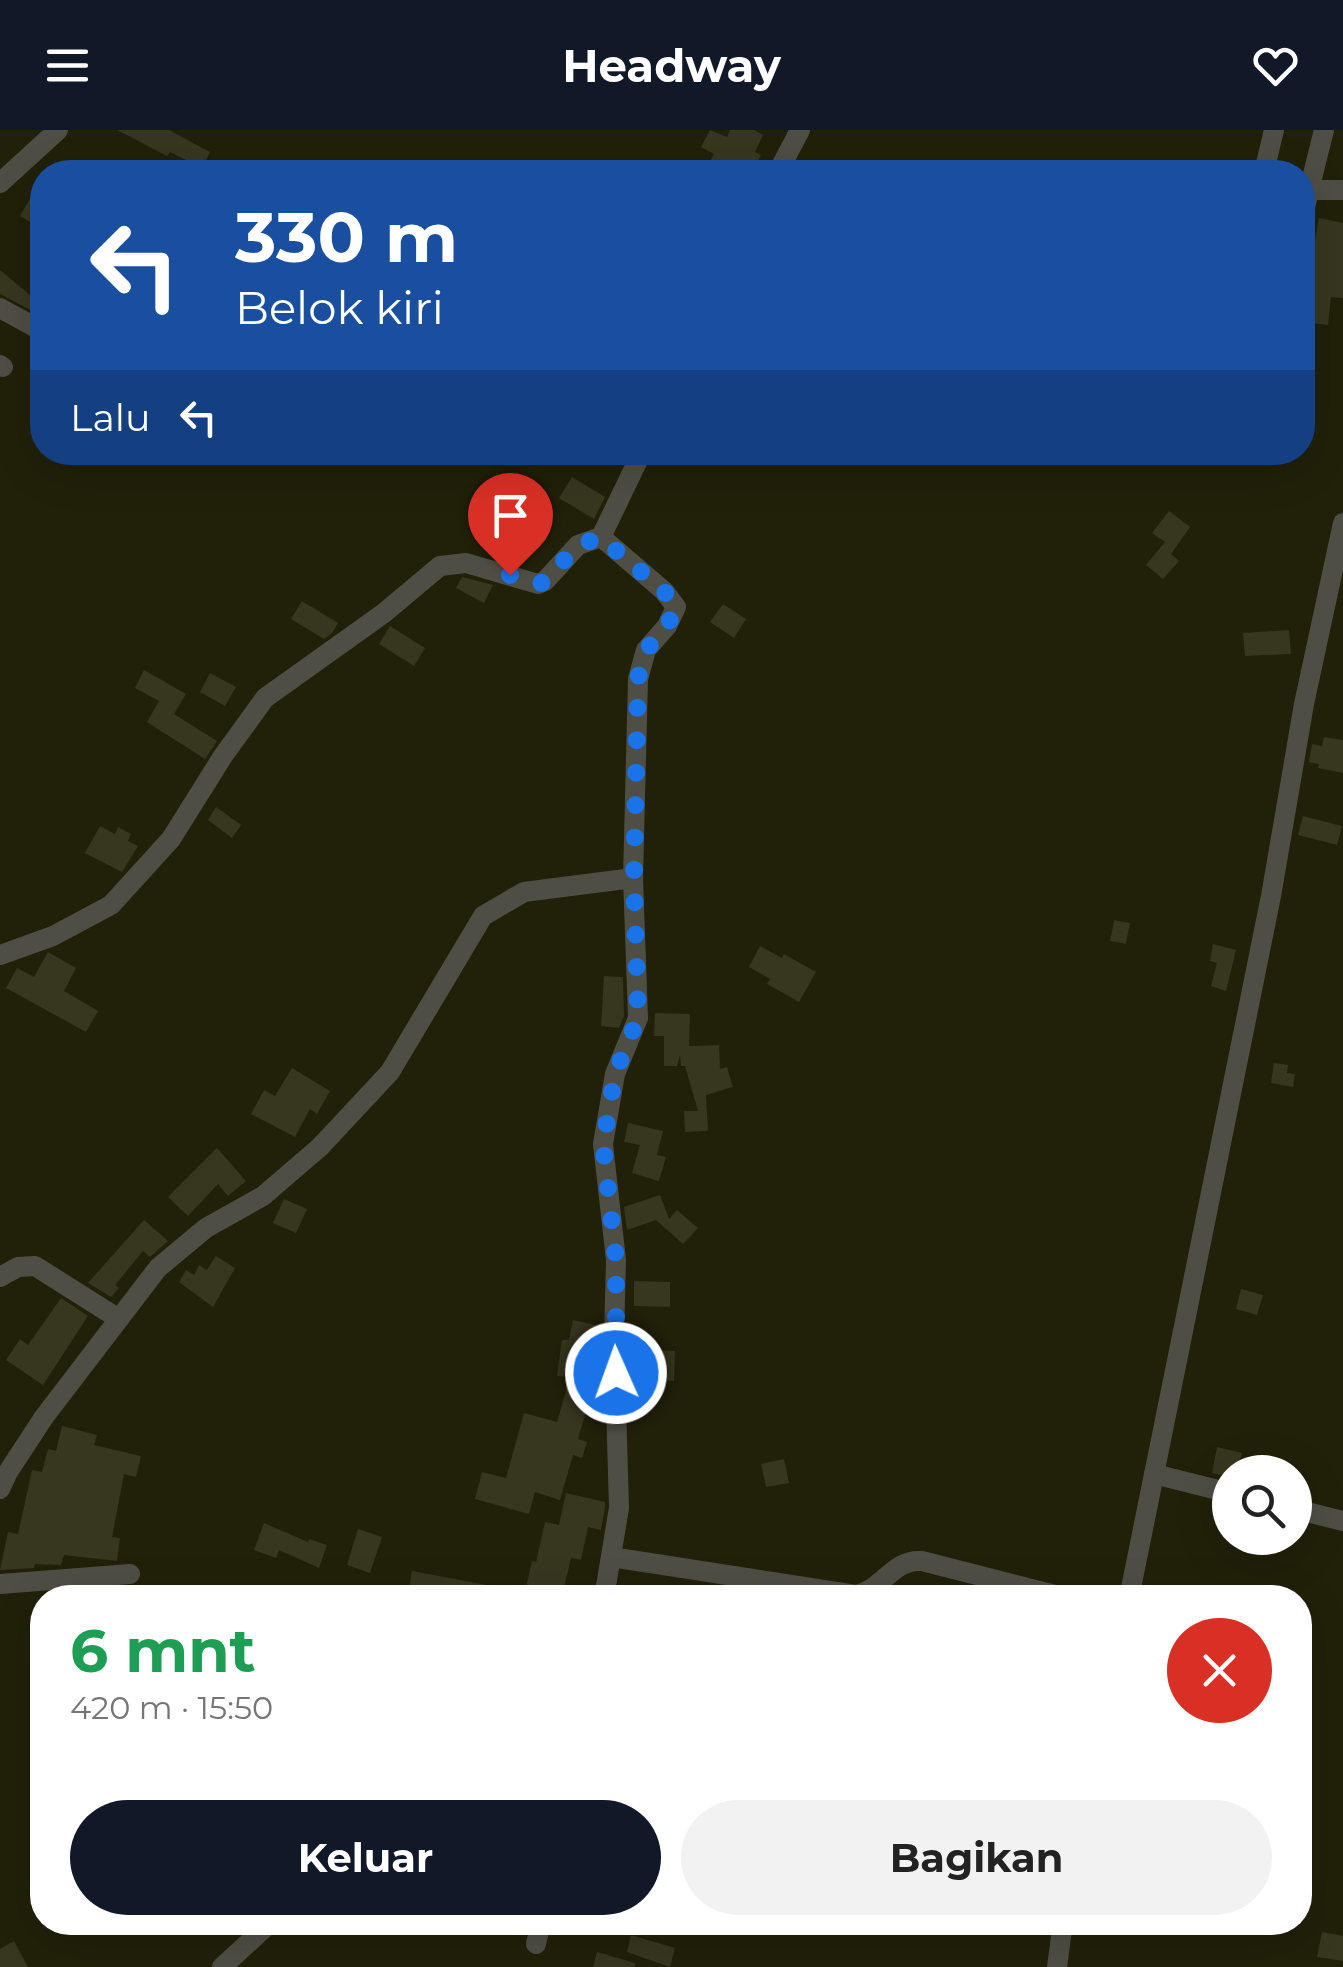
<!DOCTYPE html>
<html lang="id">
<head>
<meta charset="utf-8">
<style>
  body { margin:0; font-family:Montserrat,sans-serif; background:#f2f2f2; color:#222; height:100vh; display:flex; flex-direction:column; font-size:38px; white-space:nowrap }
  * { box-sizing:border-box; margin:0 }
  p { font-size:32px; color:#767676 }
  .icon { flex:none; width:55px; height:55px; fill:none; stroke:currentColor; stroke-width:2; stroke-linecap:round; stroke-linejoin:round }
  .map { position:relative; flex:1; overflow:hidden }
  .panel { position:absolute; left:30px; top:1455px; width:1282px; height:350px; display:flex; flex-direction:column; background:#fff; border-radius:40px; box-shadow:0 10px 40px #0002 }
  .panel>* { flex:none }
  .guide { position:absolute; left:30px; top:30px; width:1285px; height:305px; border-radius:40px; box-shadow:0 10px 40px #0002; background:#1a4fa0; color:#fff; overflow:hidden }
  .controls { position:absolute; left:1212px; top:1325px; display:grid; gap:20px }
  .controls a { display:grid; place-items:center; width:100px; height:100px; border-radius:50%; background:#fff; box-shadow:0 10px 40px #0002; font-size:50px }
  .pin { position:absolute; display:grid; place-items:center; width:85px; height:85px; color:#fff; margin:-102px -42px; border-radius:50% 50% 50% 0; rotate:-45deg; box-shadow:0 0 10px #0007 }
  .pin .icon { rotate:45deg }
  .me { position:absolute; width:110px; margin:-55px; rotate:358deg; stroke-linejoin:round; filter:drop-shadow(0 0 8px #0008) }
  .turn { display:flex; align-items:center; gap:35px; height:210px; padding:0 40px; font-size:45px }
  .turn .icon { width:130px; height:130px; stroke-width:2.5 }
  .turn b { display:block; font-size:70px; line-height:85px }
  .then { display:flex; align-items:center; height:95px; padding:0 40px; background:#0003; gap:20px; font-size:38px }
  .round { display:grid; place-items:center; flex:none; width:105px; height:105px; border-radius:52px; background:#f2f2f2 }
  .headline { display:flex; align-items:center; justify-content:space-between; height:170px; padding:0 40px }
  h1 { font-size:60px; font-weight:700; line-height:75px; color:#1e9e55 }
  .cta { display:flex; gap:20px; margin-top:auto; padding:20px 40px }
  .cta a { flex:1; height:115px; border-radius:60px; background:#111827; color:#fff; font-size:40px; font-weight:700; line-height:115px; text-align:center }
  .cta a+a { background:#f2f2f2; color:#222 }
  header { display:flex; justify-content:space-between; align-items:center; height:130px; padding:0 40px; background:#111827; color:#fff; font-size:45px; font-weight:700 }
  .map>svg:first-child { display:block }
  .building { fill:#37361f }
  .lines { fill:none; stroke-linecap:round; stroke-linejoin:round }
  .minor { stroke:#4f4e44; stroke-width:20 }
  .route { stroke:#1a73e8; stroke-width:18; stroke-dasharray:0 32.4 }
</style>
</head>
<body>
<header><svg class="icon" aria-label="menu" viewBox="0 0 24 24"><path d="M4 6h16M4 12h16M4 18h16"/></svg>Headway<svg class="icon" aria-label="heart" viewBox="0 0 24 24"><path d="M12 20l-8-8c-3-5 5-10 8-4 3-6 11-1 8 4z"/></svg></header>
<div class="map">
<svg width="1343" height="1837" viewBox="0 0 1343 1837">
  <rect width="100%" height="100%" fill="#212009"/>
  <g class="building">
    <polygon points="117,0 169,0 210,22 202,38 170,22 167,26"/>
    <polygon points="710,0 727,7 730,0 754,0 763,5 755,22 761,25 752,42 704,42 714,24 701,17"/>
    <polygon points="31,67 42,74 42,99 20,86"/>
    <polygon points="1319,88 1343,93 1343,168 1331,167 1328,195 1302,192 1305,166 1302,166 1302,143 1309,144"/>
    <polygon points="0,140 42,175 42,186 0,164"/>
    <polygon points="572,347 605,367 594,389 559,368"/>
    <polygon points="510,379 514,407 491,410 487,382"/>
    <polygon points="1169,381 1190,397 1171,424 1179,431 1163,449 1146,435 1165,412 1152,403"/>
    <polygon points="462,447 493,455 484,473 456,458"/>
    <polygon points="302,471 338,493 332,503 324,509 291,489"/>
    <polygon points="723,474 746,489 734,508 710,492"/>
    <polygon points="390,496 425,518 414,536 379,514"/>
    <polygon points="1289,500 1291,524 1245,526 1243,503"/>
    <polygon points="144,540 186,564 174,584 217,611 205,629 147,592 159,571 135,558"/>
    <polygon points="210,543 236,557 225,576 200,562"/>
    <polygon points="1324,607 1343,610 1343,643 1318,638 1319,634 1309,632 1312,614 1322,616"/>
    <polygon points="216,677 241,695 232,708 208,690"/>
    <polygon points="1303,686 1342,696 1337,715 1298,705"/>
    <polygon points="100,696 115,704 118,697 131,704 128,711 138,716 122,742 85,723"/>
    <polygon points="1114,790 1130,793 1126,814 1110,811"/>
    <polygon points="1213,814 1236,820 1226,861 1211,856 1217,833 1210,831"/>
    <polygon points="760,816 782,828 784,824 816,842 799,872 767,854 770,849 749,837"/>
    <polygon points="48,822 76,838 64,861 98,881 86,902 6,858 17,838 34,847"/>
    <polygon points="604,846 623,847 624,886 619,898 601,896"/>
    <polygon points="655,883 690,884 689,916 719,915 720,939 727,937 733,957 706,965 708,1001 685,1002 684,981 698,981 685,936 681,936 680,925 677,936 664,936 664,906 654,906"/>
    <polygon points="1274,933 1288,935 1287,943 1295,944 1293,957 1271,953"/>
    <polygon points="292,938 330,961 317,984 310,979 295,1007 251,984 264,960 275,966"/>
    <polygon points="628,993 663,1001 657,1025 666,1027 659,1051 632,1043 640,1015 624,1012"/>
    <polygon points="217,1018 246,1051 228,1066 218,1054 188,1086 168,1067"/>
    <polygon points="660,1065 669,1089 677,1080 698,1098 683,1114 656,1090 627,1100 624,1077"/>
    <polygon points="284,1069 307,1079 296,1103 273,1093"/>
    <polygon points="144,1090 168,1111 150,1127 143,1121 115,1155 119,1158 111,1167 88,1153"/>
    <polygon points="216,1126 235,1138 213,1177 179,1152 186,1140 194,1145 199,1135 207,1140"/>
    <polygon points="634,1151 670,1152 670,1177 634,1176"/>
    <polygon points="1241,1159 1263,1165 1257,1185 1236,1179"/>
    <polygon points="61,1168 88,1186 43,1255 6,1230 20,1209 28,1215"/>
    <polygon points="573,1190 595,1195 591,1213 600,1214 602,1251 595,1251 578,1309 587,1312 582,1328 573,1325 560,1370 535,1362 529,1384 475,1369 482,1342 506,1348 524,1283 557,1292 570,1247 557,1246 562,1210 569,1210"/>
    <polygon points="632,1219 675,1221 674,1251 630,1248"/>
    <polygon points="62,1296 97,1305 94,1315 141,1326 136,1347 124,1344 112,1407 120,1408 117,1431 64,1425 61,1435 35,1434 34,1438 0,1440 8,1402 18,1404 32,1340 42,1342 48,1319 56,1321"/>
    <polygon points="1217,1317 1242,1323 1237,1342 1230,1342 1230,1347 1212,1343"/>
    <polygon points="784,1329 789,1353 766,1357 761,1334"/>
    <polygon points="566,1363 605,1372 605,1377 601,1400 588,1397 581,1430 571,1428 562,1466 526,1457 532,1431 536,1432 545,1392 559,1395"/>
    <polygon points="264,1393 308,1412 309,1409 327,1415 319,1438 279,1420 276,1428 254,1420"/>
    <polygon points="358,1399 382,1407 370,1443 347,1435"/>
    <polygon points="412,1441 492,1456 490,1468 408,1468"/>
    <polygon points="1322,1802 1343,1806 1343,1831 1317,1827"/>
    <polygon points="631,1805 675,1818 670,1837 627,1822"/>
    <polygon points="14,1811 28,1837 0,1837 0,1819"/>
    <polygon points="597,1822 635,1833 635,1837 593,1837"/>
  </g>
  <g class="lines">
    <g class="minor">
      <polyline points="778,42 800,0"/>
      <polyline points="1264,42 1274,0"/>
      <polyline points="0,53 58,0"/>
      <polyline points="1309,60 1324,0"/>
      <polyline points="1302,91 1309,60 1343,60"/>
      <polyline points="0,178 42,201"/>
      <polyline points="0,235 3,237"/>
      <polyline points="0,825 53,806 111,775 171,709 223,626 265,568 384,483 440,436 466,433 538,454 545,451 578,415 601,407 642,322"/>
      <polyline points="0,1147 18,1137 35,1136 119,1189"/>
      <polyline points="1154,1344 1230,1363"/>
      <polyline points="0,1359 8,1342 44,1287 158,1138 206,1098 263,1066 320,1017 390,942 483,786 524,762 633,748 638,549 646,520 667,496 676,477 664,461 601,407"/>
      <polyline points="1295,1379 1343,1391"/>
      <path d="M 611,1427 L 856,1465 C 884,1459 892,1429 922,1431 L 1067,1468"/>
      <polyline points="0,1454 130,1444"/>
      <polyline points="604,1468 619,1378 614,1206 616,1130 603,1014 615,944 638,888 633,748"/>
      <polyline points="1129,1468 1271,766 1304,574 1343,393"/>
      <polyline points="536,1814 541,1792"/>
      <polyline points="222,1837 271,1792"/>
      <polyline points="1057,1837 1063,1792"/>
    </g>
  </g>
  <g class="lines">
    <polyline class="route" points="510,445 542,453 578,416 600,407 664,461 676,477 667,496 646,520 638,548 634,748 638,888 615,944 603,1014 616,1130 616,1243"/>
  </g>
</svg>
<div class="controls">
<a><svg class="icon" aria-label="search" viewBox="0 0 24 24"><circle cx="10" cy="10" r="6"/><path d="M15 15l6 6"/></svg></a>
</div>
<div class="pin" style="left:510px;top:445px;background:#d93025"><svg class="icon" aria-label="arrive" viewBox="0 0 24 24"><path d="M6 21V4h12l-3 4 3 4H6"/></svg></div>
<svg class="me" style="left:616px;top:1243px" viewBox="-20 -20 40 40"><circle r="17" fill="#1a73e8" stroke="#fff" stroke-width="3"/><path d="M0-11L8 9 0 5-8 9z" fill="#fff"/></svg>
<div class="guide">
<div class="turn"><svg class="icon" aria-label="left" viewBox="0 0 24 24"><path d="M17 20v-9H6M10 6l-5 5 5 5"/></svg><div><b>330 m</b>Belok kiri</div></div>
<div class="then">Lalu<svg class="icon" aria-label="left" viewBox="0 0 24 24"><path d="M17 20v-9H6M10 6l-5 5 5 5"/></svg></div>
</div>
<section class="panel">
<div class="headline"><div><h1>6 mnt</h1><p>420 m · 15:50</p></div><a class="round" style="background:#d93025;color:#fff"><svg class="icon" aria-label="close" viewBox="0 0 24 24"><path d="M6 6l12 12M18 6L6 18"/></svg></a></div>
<div class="cta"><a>Keluar</a><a>Bagikan</a></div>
</section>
</div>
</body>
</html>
